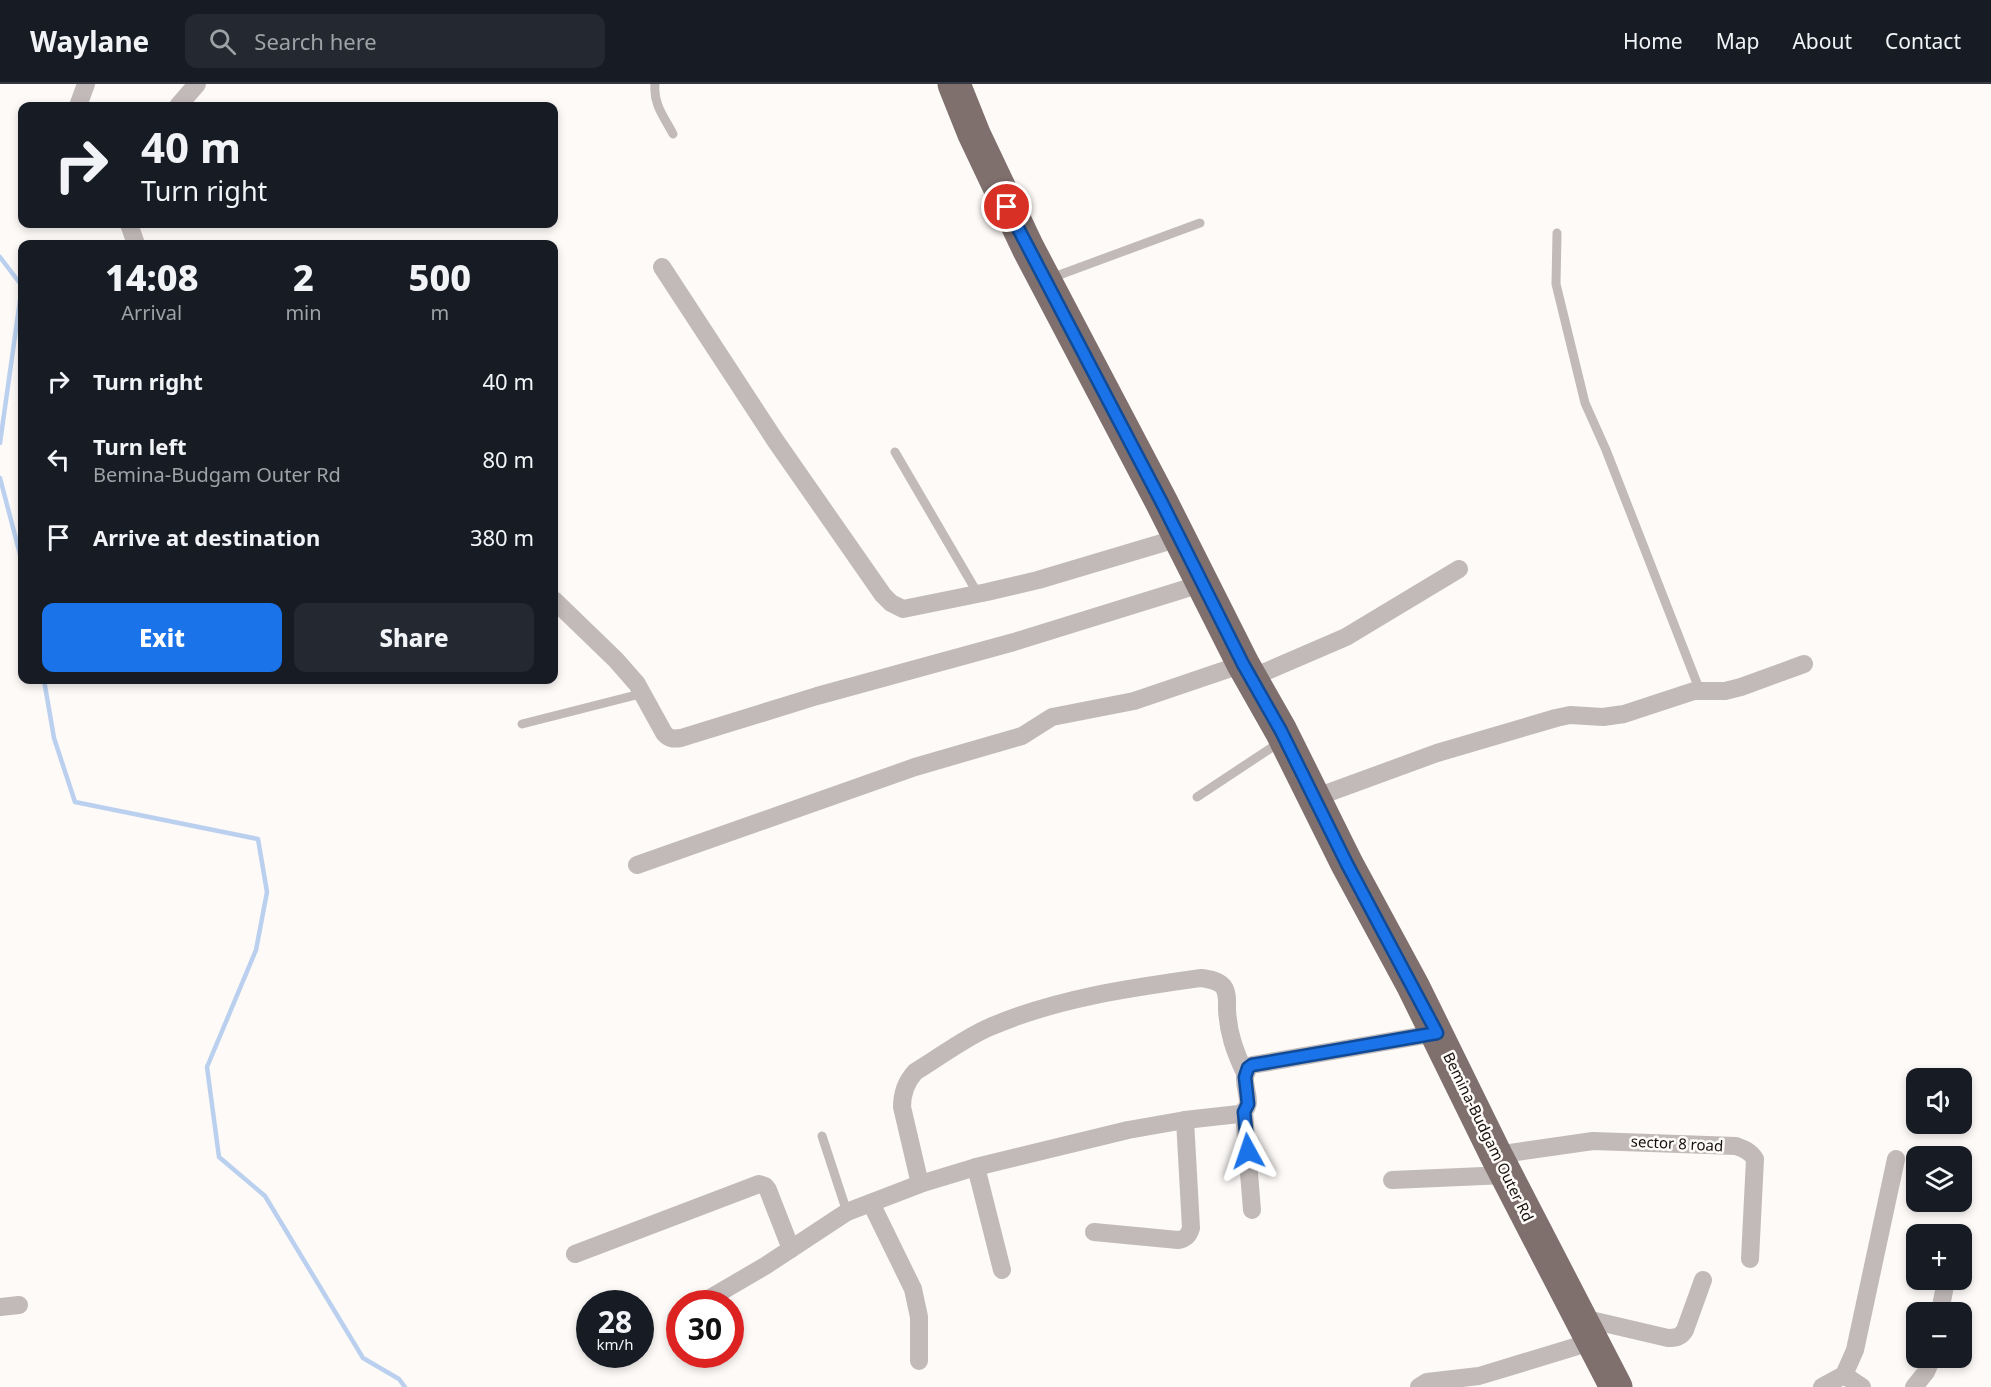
<!DOCTYPE html>
<html lang="en">
<head>
<meta charset="utf-8">
<style>
  body { margin:0; font-family:"Noto Sans",sans-serif; background:#242831; color:#f1f3f6; height:100vh; display:flex; flex-direction:column; font-size:22px; white-space:nowrap }
  * { box-sizing:border-box; margin:0 }
  p { font-size:20px; color:#9ea1a6 }
  .icon { flex:none; width:33px; height:33px; fill:none; stroke:currentColor; stroke-width:2; stroke-linecap:round; stroke-linejoin:round }
  .map { position:relative; flex:1; overflow:hidden }
  .sheet { position:absolute; left:18px; top:156px; width:540px; height:444px; display:flex; flex-direction:column; background:#171b24; border-radius:12px; box-shadow:0 3px 9px #0003 }
  .sheet>* { flex:none }
  .guide { position:absolute; left:18px; top:18px; width:540px; height:126px; border-radius:12px; box-shadow:0 3px 9px #0003; background:#171b24; color:#f1f3f6; overflow:hidden }
  .fabs { position:absolute; left:1906px; top:984px; display:grid; gap:12px }
  .fabs a { display:grid; place-items:center; width:66px; height:66px; border-radius:12px; background:#171b24; box-shadow:0 3px 9px #0003; font-size:30px }
  .speed { position:absolute; left:576px; top:1206px; display:flex; gap:12px; font-size:30px; font-weight:700; text-align:center }
  .speed>* { display:grid; place-content:center; width:78px; height:78px; border-radius:50%; background:#171b24; box-shadow:0 3px 9px #0003; line-height:1 }
  .speed small { font-size:15px; font-weight:400 }
  .speed .limit { border:9px solid #d22; background:#fff; color:#111 }
  .pin { position:absolute; display:grid; place-items:center; width:51px; height:51px; color:#fff; margin:-26px; border:3px solid #fff; border-radius:50%; box-shadow:0 2px 6px #0007 }
  .me { position:absolute; width:66px; margin:-33px; rotate:355deg; stroke-linejoin:round; filter:drop-shadow(0 0 4px #0008) }
  .turn { display:flex; align-items:center; gap:21px; height:126px; padding:0 24px; font-size:27px }
  .turn .icon { width:78px; height:78px; stroke-width:2.5 }
  .turn b { display:block; font-size:42px; line-height:51px }
  .eta { display:flex; justify-content:space-evenly; align-items:center; height:102px; text-align:center }
  .eta b { font-size:36px; font-weight:800; line-height:42px }
  .cta { display:flex; gap:12px; margin-top:auto; padding:12px 24px }
  .cta a { flex:1; height:69px; border-radius:12px; background:#1a73e8; color:#fff; font-size:24px; font-weight:800; line-height:69px; text-align:center }
  .cta a+a { background:#242831; color:#f1f3f6 }
  ul { padding:0; list-style:none }
  li { display:flex; align-items:center; gap:18px; height:78px; padding:0 24px }
  li div { flex:1 }
  li b { display:block; font-size:22px }
  li em { font-style:normal }
  header { display:flex; align-items:center; gap:36px; box-sizing:border-box; height:84px; padding:0 30px; background:#171b24; border-bottom:2px solid #363941 }
  header strong { font-size:28px }
  nav { display:flex; gap:33px; margin-inline-start:auto; font-size:21px }
  .search { width:420px; height:54px; background:#242831; display:flex; align-items:center; gap:15px; box-sizing:border-box; padding:0 21px; border-radius:12px; color:#9ea1a6; font-size:22px }
  .map>svg:first-child { display:block }
  .lines { fill:none; stroke-linecap:round; stroke-linejoin:round }
  .stream { stroke:#bad0ee; stroke-width:4.5 }
  .lane { stroke:#c1bab9; stroke-width:9 }
  .street { stroke:#c1bab9; stroke-width:18 }
  .highway { stroke:#7f706e; stroke-width:33 }
  .route-casing { stroke:#114b97; stroke-width:15 }
  .route { stroke:#1a73e8; stroke-width:10 }
  .labels { text-anchor:middle; stroke-width:5; stroke-linejoin:round; paint-order:stroke }
  .street-label { font-size:15px; fill:#16100e; stroke:#fdfaf8 }
</style>
</head>
<body>
<header>
<strong>Waylane</strong>
<div class="search"><svg class="icon" aria-label="search" viewBox="0 0 24 24"><circle cx="10" cy="10" r="6"/><path d="M15 15l6 6"/></svg>Search here</div>
<nav><a>Home</a><a>Map</a><a>About</a><a>Contact</a></nav>
</header>
<div class="map">
<svg width="1991" height="1303" viewBox="0 0 1991 1303">
  <rect width="100%" height="100%" fill="#fdfaf8"/>
  <g class="lines">
    <g class="stream">
      <polyline points="0,173 22,202 0,359"/>
      <polyline points="0,394 22,478"/>
      <polyline points="44,596 54,654 75,718 258,755 267,808 256,866 207,983 219,1073 265,1112 363,1274 399,1295 405,1303"/>
    </g>
    <g class="lane">
      <path d="M 655,0 C 653,20 664,33 673,50"/>
      <polyline points="1557,149 1556,200 1585,319 1606,366 1700,607"/>
      <polyline points="1051,194 1200,139"/>
      <polyline points="895,368 978,510"/>
      <polyline points="522,640 644,609"/>
      <polyline points="1197,713 1280,658"/>
      <polyline points="822,1052 847,1128"/>
    </g>
    <g class="street">
      <polyline points="78,22 86,0"/>
      <polyline points="178,22 197,0"/>
      <polyline points="129,140 136,160"/>
      <polyline points="662,183 775,356 883,511 891,519 903,525 987,508 1038,496 1179,454"/>
      <path d="M 554,516 L 616,576 L 637,600 L 664,649 C 669,655 673,655 681,654 L 817,612 L 1014,558 L 1201,500"/>
      <polyline points="1251,594 1346,553 1459,485"/>
      <polyline points="1314,714 1437,669 1556,634 1570,631 1603,633 1624,630 1694,607 1725,607 1741,603 1804,580"/>
      <polyline points="637,781 915,683 1022,652 1052,633 1134,617 1243,580"/>
      <polyline points="1244,1028 1252,1126"/>
      <path d="M 1496,1071 L 1593,1057 L 1736,1062 C 1744,1065 1750,1067 1755,1075 L 1750,1175"/>
      <polyline points="976,1083 1002,1186"/>
      <polyline points="1392,1096 1506,1091"/>
      <path d="M 920,1100 L 902,1023 C 902,1009 906,998 915,988 C 940,973 964,954 990,943 C 1057,914 1130,904 1201,894 C 1209,895 1217,896 1223,902 C 1228,909 1227,917 1227,925 C 1228,949 1235,968 1245,989"/>
      <polyline points="871,1119 913,1205 919,1233 919,1277"/>
      <path d="M 1094,1148 L 1178,1156 C 1186,1155 1189,1151 1191,1144 L 1185,1036"/>
      <polyline points="575,1170 759,1100 765,1102 768,1106 791,1165"/>
      <path d="M 700,1220 L 765,1182 L 847,1128 L 920,1100 L 976,1083 L 1128,1046 L 1185,1036 L 1239,1030 C 1261,1020 1233,996 1252,981 L 1437,949"/>
      <polyline points="0,1223 19,1221"/>
      <polyline points="1940,1228 1946,1196"/>
      <path d="M 1578,1233 L 1668,1254 C 1676,1254 1681,1253 1685,1246 L 1703,1196"/>
      <polyline points="676,1234 680,1232"/>
      <polyline points="1844,1291 1862,1303"/>
      <polyline points="1419,1303 1427,1298 1479,1292 1591,1258"/>
      <polyline points="1822,1303 1844,1291 1855,1266 1896,1075"/>
      <polyline points="1914,1303 1926,1288 1932,1274"/>
    </g>
    <polyline class="highway" points="954,0 974,50 1028,164 1162,419 1243,580 1281,647 1347,780 1413,902 1496,1071 1616,1303"/>
  </g>
  <g class="lines">
    <defs>
      <polyline id="route" points="1007,123 1162,419 1243,580 1281,647 1347,780 1437,949 1252,981 1248,984 1245,993 1248,1020 1244,1028 1248,1067"/>
    </defs>
    <use href="#route" class="route-casing"/>
    <use href="#route" class="route"/>
  </g>
  <g class="labels">
    <g class="street-label">
      <text transform="translate(1488 1053) rotate(64)" y="5">Bemina-Budgam Outer Rd</text>
      <text transform="translate(1677 1060) rotate(3)" y="5">sector 8 road</text>
    </g>
  </g>
</svg>
<div class="fabs">
<a><svg class="icon" aria-label="sound" viewBox="0 0 24 24"><path d="M4 9h4l5-4v14l-5-4H4zM17 9q2 3 0 6"/></svg></a>
<a><svg class="icon" aria-label="layers" viewBox="0 0 24 24"><path d="M12 4l9 5-9 5-9-5zM3 14l9 5 9-5"/></svg></a>
<a>+</a>
<a>−</a>
</div>
<div class="speed"><div>28<small>km/h</small></div><div class="limit">30</div></div>
<div class="pin" style="left:1007px;top:123px;background:#d93025"><svg class="icon" aria-label="arrive" viewBox="0 0 24 24"><path d="M6 21V4h12l-3 4 3 4H6"/></svg></div>
<svg class="me" style="left:1248px;top:1067px" viewBox="-20 -20 40 40"><path d="M0-17L14 15 0 8-14 15z" fill="#1a73e8" stroke="#fff" stroke-width="4"/></svg>
<div class="guide">
<div class="turn"><svg class="icon" aria-label="right" viewBox="0 0 24 24"><path d="M7 20v-9h11M14 6l5 5-5 5"/></svg><div><b>40 m</b>Turn right</div></div>
</div>
<section class="sheet">
<div class="eta">
<div><b>14:08</b><p>Arrival</p></div>
<div><b>2</b><p>min</p></div>
<div><b>500</b><p>m</p></div>
</div>
<ul>
<li><svg class="icon" aria-label="right" viewBox="0 0 24 24"><path d="M7 20v-9h11M14 6l5 5-5 5"/></svg><div><b>Turn right</b></div><em>40 m</em></li>
<li><svg class="icon" aria-label="left" viewBox="0 0 24 24"><path d="M17 20v-9H6M10 6l-5 5 5 5"/></svg><div><b>Turn left</b><p>Bemina-Budgam Outer Rd</p></div><em>80 m</em></li>
<li><svg class="icon" aria-label="arrive" viewBox="0 0 24 24"><path d="M6 21V4h12l-3 4 3 4H6"/></svg><div><b>Arrive at destination</b></div><em>380 m</em></li>
</ul>
<div class="cta"><a>Exit</a><a>Share</a></div>
</section>
</div>
</body>
</html>
